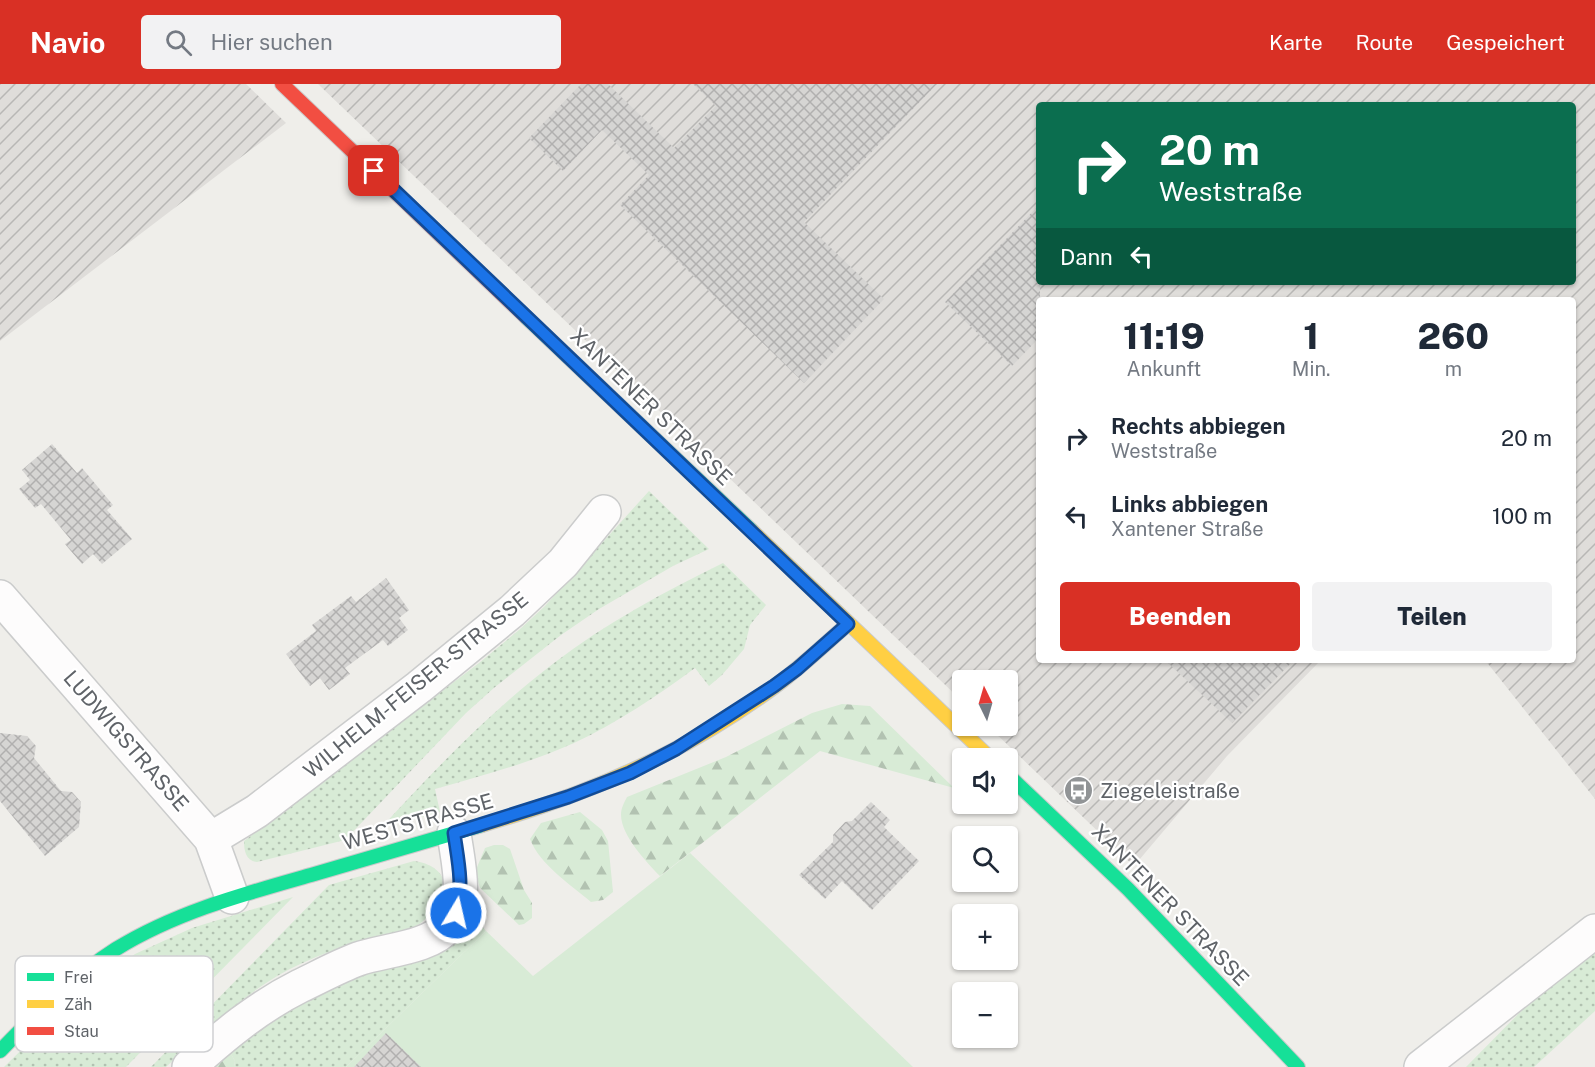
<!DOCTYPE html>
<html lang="de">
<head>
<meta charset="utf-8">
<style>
  body { margin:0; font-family:"Public Sans",sans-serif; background:#f2f2f3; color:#1f2937; height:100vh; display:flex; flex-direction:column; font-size:22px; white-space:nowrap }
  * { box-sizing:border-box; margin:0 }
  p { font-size:20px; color:#747a83 }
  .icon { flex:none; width:33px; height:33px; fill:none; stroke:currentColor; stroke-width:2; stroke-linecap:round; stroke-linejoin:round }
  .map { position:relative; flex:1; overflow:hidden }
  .panel { position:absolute; left:1036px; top:213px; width:540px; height:366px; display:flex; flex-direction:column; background:#fff; border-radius:6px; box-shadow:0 2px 4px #0004 }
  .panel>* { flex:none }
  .top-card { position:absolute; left:1036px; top:18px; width:540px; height:183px; border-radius:6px; box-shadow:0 2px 4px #0004; background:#0b6e4f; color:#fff; overflow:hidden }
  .needle { width:39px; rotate:355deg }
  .fabs { position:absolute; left:952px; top:586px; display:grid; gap:12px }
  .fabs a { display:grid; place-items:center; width:66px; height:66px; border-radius:6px; background:#fff; box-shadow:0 2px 4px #0004; font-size:30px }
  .pin { position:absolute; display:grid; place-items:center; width:51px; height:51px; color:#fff; margin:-26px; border-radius:12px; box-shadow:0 3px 9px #0006 }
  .me { position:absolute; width:66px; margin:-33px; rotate:9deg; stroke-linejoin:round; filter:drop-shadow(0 0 4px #0008) }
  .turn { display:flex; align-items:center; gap:21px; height:126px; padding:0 24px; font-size:27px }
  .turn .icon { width:78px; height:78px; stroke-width:2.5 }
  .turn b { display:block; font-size:42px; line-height:51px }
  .then { display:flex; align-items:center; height:57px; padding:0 24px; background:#0003; gap:12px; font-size:22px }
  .eta { display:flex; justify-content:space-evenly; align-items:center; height:102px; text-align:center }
  .eta b { font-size:36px; font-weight:800; line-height:42px }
  .button { display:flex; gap:12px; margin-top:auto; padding:12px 24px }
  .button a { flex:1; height:69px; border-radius:6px; background:#d93025; color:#fff; font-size:24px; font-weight:800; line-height:69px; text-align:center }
  .button a+a { background:#f2f2f3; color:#1f2937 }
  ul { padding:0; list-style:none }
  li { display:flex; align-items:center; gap:18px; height:78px; padding:0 24px }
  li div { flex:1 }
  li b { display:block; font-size:22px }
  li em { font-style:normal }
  header { display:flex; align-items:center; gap:36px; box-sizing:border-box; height:84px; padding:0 30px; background:#d93025; color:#fff }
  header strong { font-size:28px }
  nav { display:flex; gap:33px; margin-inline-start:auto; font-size:21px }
  .search { width:420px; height:54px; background:#f2f2f3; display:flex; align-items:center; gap:15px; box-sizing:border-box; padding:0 21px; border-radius:6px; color:#747a83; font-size:22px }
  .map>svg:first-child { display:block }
  .industrial { fill:url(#industrial-furrows); fill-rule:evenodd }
  .green { fill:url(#green-dots) }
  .forest { fill:url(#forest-firs) }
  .pitch { fill:#d8ebd6 }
  .building { fill:url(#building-cross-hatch) }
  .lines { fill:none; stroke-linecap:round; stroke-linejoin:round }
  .street-casing { stroke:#cbcccc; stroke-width:36 }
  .fast-casing { stroke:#cacacb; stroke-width:16 }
  .slow-casing { stroke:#cacacb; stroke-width:16 }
  .jam-casing { stroke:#cacacb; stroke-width:16 }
  .street { stroke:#fdfcfc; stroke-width:33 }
  .fast { stroke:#16e098; stroke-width:14 }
  .slow { stroke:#ffcf43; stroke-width:14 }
  .jam { stroke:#f24e42; stroke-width:14 }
  .route-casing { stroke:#114b97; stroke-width:15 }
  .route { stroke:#1a73e8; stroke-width:10 }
  .labels { text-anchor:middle; stroke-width:4.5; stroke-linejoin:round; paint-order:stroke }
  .street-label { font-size:21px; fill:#5f6368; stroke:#fff }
  .poi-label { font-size:21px; fill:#5f6368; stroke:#fff; text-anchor:start }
  .key { fill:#fff; stroke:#cfd0d2; stroke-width:1.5 }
  .key-label { font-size:16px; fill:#5f6368 }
</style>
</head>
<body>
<header>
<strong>Navio</strong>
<div class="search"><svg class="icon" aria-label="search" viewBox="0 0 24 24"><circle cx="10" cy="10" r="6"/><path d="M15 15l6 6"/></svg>Hier suchen</div>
<nav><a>Karte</a><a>Route</a><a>Gespeichert</a></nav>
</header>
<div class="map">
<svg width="1595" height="983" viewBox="0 0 1595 983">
  <defs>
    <pattern id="industrial-furrows" width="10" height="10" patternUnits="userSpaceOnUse" patternTransform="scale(1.5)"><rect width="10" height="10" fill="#dfddda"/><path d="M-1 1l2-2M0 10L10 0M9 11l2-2" fill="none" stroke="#b8b7b5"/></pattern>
    <pattern id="green-dots" width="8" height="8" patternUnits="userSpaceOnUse" patternTransform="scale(1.5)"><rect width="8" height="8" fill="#d8ebd6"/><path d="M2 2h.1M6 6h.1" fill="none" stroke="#b2c2b1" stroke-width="1.8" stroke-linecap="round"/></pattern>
    <pattern id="forest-firs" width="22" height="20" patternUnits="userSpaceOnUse" patternTransform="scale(1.5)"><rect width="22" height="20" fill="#d8ebd6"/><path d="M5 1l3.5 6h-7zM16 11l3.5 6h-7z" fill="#b2c2b1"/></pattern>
    <pattern id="building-cross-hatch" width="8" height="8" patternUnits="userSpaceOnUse" patternTransform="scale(1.5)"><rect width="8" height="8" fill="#d6d5d3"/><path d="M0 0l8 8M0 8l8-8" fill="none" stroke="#b1b0af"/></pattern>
  </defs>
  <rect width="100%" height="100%" fill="#efeeea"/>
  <g class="industrial">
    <polygon points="0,0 246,0 286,39 0,257"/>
    <path d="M 318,0 L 1595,0 L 1595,715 L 1485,576 L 1574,576 L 1574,216 L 1040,216 L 1040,576 L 1321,576 L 1227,672 L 1134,782 L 988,642 L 1008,642 L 1008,597 L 963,597 L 963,618 ZM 1040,21 L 1574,21 L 1574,198 L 1040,198 Z"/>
  </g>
  <g class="green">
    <path d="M 649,407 L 709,465 L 673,482 L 599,525 L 561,551 L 495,603 L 466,629 L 345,756 L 257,778 C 246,777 244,767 244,757 L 479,579 L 519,546 L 545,522 Z"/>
    <path d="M 723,479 L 766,521 L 750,541 L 744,565 L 722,591 L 709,602 L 695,584 C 657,612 617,639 574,659 C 529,679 482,692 435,705 L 440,728 L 381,744 C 435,685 490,628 554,579 C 606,539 664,508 723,479 Z"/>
    <path d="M 414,777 C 431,779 448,789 444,809 C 443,819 429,832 422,838 C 408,849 382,851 365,856 C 339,863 312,874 288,886 C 243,910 203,949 166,983 L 151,983 L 329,801 Z"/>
    <polygon points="293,813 126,983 4,983 75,913 135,870 192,844"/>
    <polygon points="481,841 486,847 346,983 234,983 235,977 228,965 246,948 347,895 431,873 451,862 470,842"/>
    <polygon points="1595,864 1595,927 1534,983 1466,983 1534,914"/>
  </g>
  <g class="forest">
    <path d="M 842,620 L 870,622 L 954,704 L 820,667 L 660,792 C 647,779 621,751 621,731 C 621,724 624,719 627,713 L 726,673 L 812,629 Z"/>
    <path d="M 580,728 L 602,746 L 608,757 L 613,808 L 603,816 L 591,818 C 570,800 540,781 530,755 L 541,739 Z"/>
    <polygon points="494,761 503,761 510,765 524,806 532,819 532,834 524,840 519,841 480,804 475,788 485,764"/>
    <polygon points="228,965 235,977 234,983 206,983"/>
  </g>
  <polygon class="pitch" points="690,769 913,983 346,983 486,847 533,892"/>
  <g class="building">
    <polygon points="581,0 608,0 674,64 716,22 693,0 937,0 804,138 884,215 804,299 620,121 649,91 602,46 563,87 529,54"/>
    <polygon points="1040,120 1040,253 1012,282 945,218"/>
    <polygon points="52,360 77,389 82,384 113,421 107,426 132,455 102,480 93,470 82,480 65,460 71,456 41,420 35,424 19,405 30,396 22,386"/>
    <polygon points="386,494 409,526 399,534 408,546 388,562 383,556 345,584 350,590 329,606 320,594 310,602 286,570 316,547 312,541 351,512 356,518"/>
    <polygon points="1165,576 1294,576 1232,639"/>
    <polygon points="0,649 27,652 36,662 34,674 61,707 72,708 81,718 79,743 45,772 0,717"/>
    <polygon points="871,718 890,736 884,743 919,777 872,826 842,797 825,815 799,791 833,758 833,751 845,738 852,737"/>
    <polygon points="386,949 421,983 354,983"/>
  </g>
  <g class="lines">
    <defs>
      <g id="street">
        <polyline points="0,513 211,755 232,813"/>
        <polyline points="211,755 257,727 419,603 512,527 563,479 604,428"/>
        <path d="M 189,983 C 223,952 258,923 300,902 C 319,893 339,882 358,875 C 384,866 430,864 448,842 C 469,816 458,780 454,749"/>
        <polyline points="1421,983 1595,847"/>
      </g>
      <g id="fast">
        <polyline points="526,233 752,447"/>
        <polyline points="1008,691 1128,805 1298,983"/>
        <path d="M 0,967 C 36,930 72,893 116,865 C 176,828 244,810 311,791 C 368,774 425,758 482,741"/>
      </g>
      <g id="slow">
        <polyline points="752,447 991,675"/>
        <path d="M 482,741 C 591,709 686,669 778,600 C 803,581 825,560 848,540"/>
      </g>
      <polyline id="jam" points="282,0 526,233"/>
    </defs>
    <use href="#street" class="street-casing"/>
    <use href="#fast" class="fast-casing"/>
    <use href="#slow" class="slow-casing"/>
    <use href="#jam" class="jam-casing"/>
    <use href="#street" class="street"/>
    <use href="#fast" class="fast"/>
    <use href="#slow" class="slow"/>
    <use href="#jam" class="jam"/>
  </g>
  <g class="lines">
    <defs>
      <path id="route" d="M 374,87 L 848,540 L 797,585 L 774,602 L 676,665 L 630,689 L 568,713 L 454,749 C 458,777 464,802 456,829"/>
    </defs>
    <use href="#route" class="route-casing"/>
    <use href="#route" class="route"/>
  </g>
  <defs>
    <symbol id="bus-disc" viewBox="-11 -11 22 22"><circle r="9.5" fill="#919496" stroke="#fff"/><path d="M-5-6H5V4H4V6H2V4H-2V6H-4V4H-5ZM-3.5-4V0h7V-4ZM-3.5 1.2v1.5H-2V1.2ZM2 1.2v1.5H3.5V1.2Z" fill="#fff"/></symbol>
  </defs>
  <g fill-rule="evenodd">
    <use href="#bus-disc" x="1062" y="690" width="33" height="33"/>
  </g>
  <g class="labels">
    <g class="street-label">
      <text transform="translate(651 323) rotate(44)" y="7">XANTENER STRASSE</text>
      <text transform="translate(416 601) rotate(-39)" y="7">WILHELM-FEISER-STRASSE</text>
      <text transform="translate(126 657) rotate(49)" y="7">LUDWIGSTRASSE</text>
      <text transform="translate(418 738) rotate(-16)" y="7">WESTSTRASSE</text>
      <text transform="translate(1170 821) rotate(46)" y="7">XANTENER STRASSE</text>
    </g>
    <g class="poi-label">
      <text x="1100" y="714">Ziegeleistraße</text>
    </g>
  </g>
  <rect x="15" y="872" width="198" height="96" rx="9" class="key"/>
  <rect x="27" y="889" width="27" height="8" fill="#16e098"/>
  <rect x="27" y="916" width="27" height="8" fill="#ffcf43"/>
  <rect x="27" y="943" width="27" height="8" fill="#f24e42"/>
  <g class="key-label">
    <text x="64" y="899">Frei</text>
    <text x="64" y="926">Zäh</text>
    <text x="64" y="953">Stau</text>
  </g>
</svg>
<div class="fabs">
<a><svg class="needle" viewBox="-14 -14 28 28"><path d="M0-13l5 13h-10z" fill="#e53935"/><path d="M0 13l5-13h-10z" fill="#747a83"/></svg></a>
<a><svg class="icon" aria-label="sound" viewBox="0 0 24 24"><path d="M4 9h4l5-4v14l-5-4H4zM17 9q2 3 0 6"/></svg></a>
<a><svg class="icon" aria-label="search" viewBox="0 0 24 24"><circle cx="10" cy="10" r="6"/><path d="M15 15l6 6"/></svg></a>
<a>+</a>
<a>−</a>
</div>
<div class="pin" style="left:374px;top:87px;background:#d93025"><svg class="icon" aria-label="arrive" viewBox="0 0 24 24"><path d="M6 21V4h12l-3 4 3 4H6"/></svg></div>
<svg class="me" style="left:456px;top:829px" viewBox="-20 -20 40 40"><circle r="17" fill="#1a73e8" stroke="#fff" stroke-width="3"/><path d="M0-11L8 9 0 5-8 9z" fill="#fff"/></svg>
<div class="top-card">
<div class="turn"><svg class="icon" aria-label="right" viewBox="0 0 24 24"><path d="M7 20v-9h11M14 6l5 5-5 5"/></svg><div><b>20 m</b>Weststraße</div></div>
<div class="then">Dann<svg class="icon" aria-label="left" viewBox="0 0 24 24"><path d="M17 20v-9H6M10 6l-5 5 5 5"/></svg></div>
</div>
<section class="panel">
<div class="eta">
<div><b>11:19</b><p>Ankunft</p></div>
<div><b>1</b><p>Min.</p></div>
<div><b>260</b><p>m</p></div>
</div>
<ul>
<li><svg class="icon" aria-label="right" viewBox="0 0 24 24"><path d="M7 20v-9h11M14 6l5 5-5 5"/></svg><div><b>Rechts abbiegen</b><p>Weststraße</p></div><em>20 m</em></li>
<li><svg class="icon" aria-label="left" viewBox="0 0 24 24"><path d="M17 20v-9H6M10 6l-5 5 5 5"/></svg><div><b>Links abbiegen</b><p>Xantener Straße</p></div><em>100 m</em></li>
</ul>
<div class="button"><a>Beenden</a><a>Teilen</a></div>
</section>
</div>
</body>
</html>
